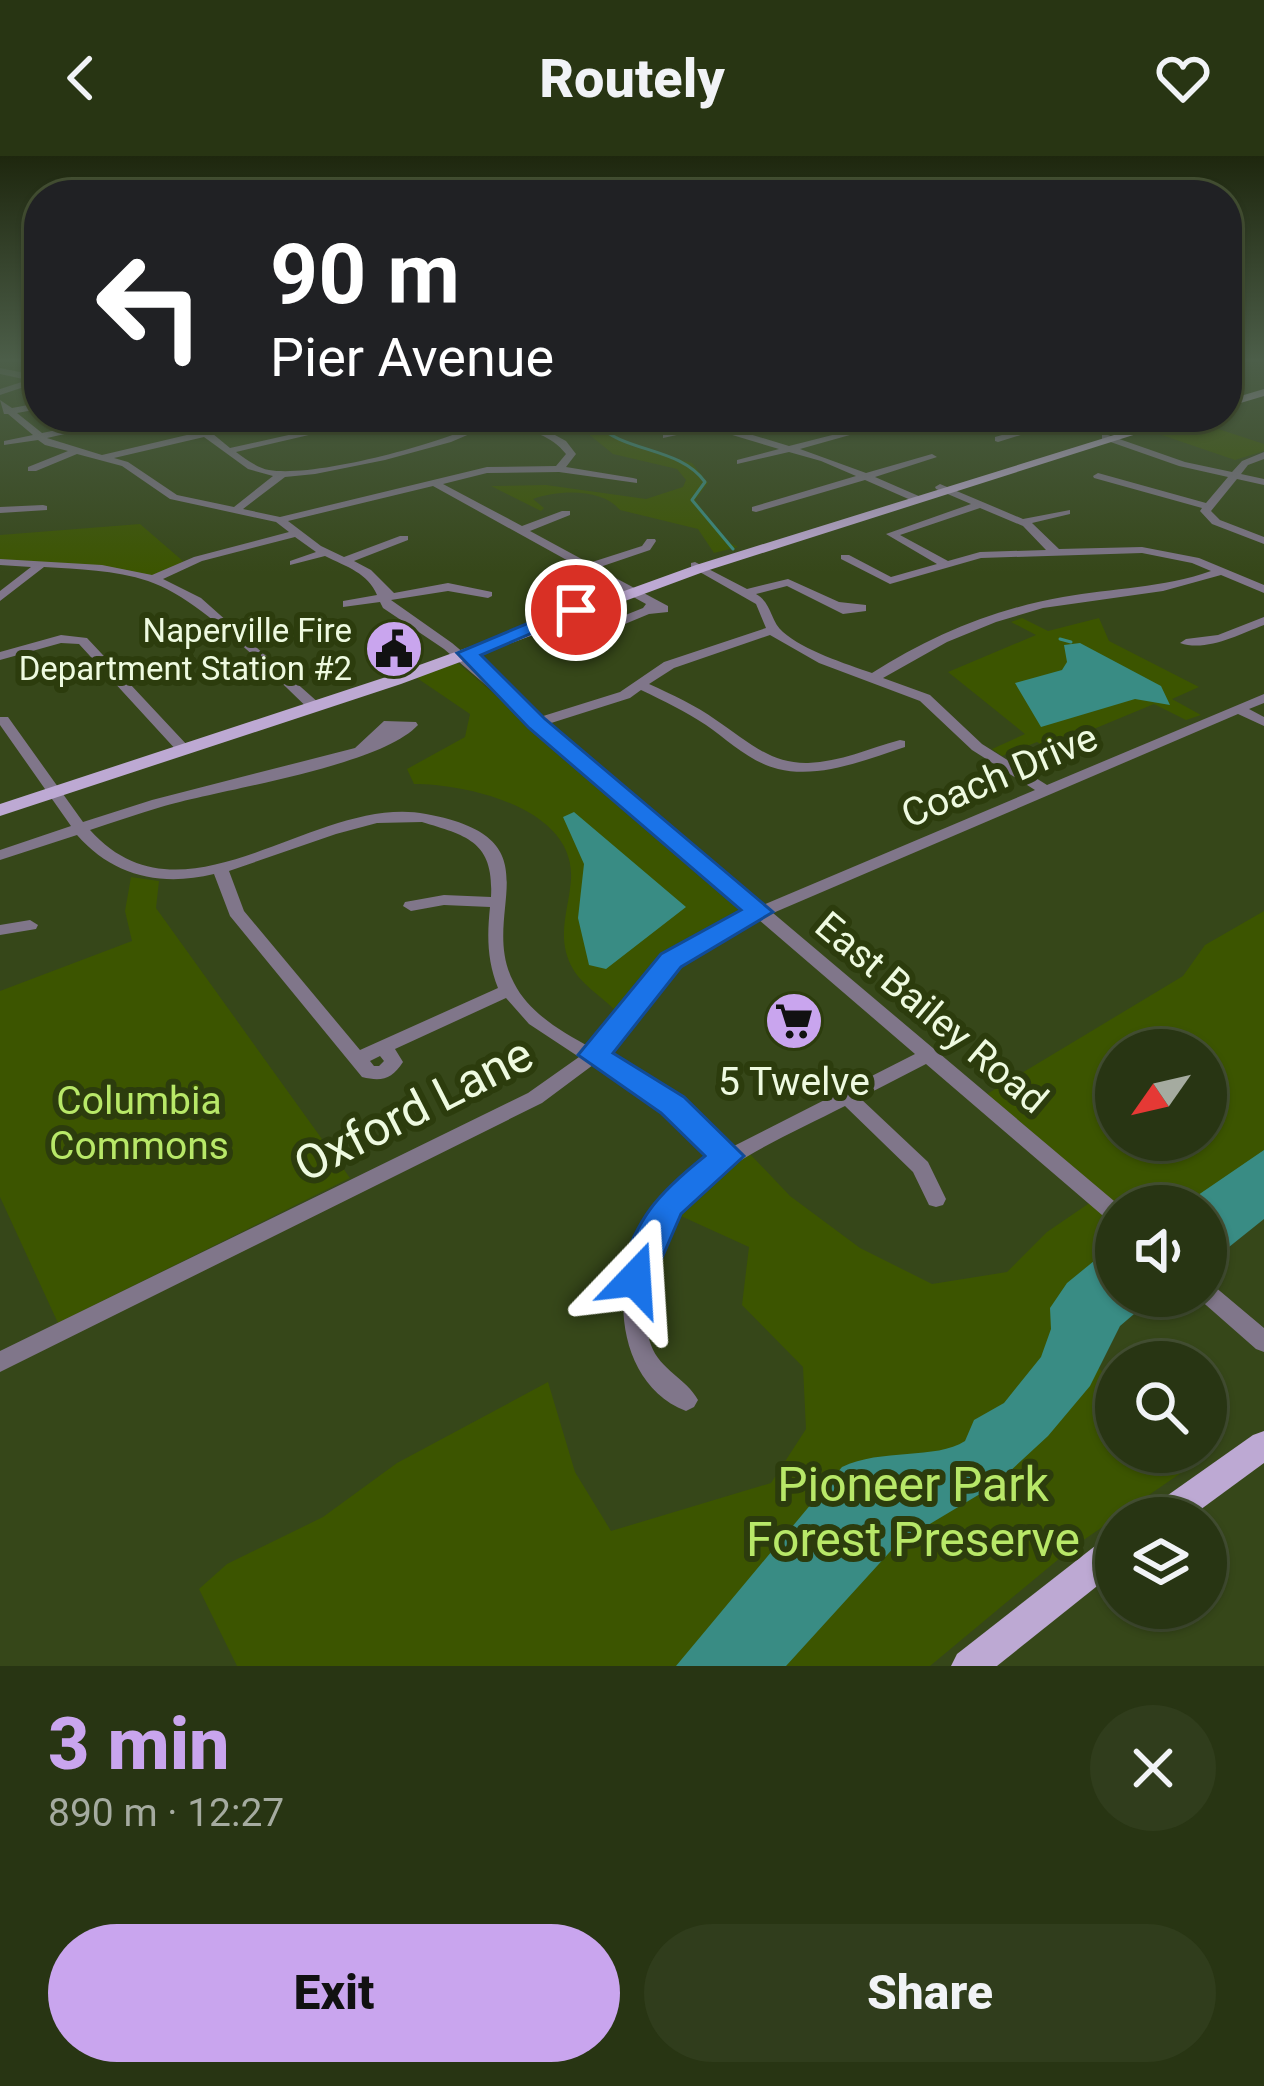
<!DOCTYPE html>
<html lang="en">
<head>
<meta charset="utf-8">
<style>
  body { margin:0; font-family:Roboto,sans-serif; background:#303d1c; color:#f1f3f6; height:100vh; display:flex; flex-direction:column; font-size:45px; white-space:nowrap }
  * { box-sizing:border-box; margin:0 }
  p { font-size:39px; color:#a5aba0 }
  .icon { flex:none; width:66px; height:66px; fill:none; stroke:currentColor; stroke-width:2; stroke-linecap:round; stroke-linejoin:round }
  .map { position:relative; height:1510px; overflow:hidden }
  .panel { display:flex; flex-direction:column; background:#283513; flex:1 }
  .panel>* { flex:none }
  .top-card { position:absolute; left:24px; top:24px; width:1218px; height:252px; border-radius:48px; box-shadow:0 3px 9px #0004,0 0 0 3px #445033; background:#202124; color:#fff; overflow:hidden }
  .needle { width:78px; rotate:236deg }
  .buttons { position:absolute; left:1095px; top:873px; display:grid; gap:24px }
  .buttons a { display:grid; place-items:center; width:132px; height:132px; border-radius:50%; background:#283513; box-shadow:0 3px 9px #0004,0 0 0 3px #445033; font-size:60px }
  .pin { position:absolute; display:grid; place-items:center; width:102px; height:102px; color:#fff; margin:-51px; border:6px solid #fff; border-radius:50%; box-shadow:0 3px 12px #0007 }
  .me { position:absolute; width:132px; margin:-66px; rotate:20deg; stroke-linejoin:round; filter:drop-shadow(0 0 9px #0008) }
  .turn { display:flex; align-items:center; gap:42px; height:252px; padding:0 48px; font-size:54px }
  .turn .icon { width:156px; height:156px; stroke-width:2.5 }
  .turn b { display:block; font-size:84px; line-height:102px }
  .round { display:grid; place-items:center; flex:none; width:126px; height:126px; border-radius:63px; background:#303d1c }
  .headline { display:flex; align-items:center; justify-content:space-between; height:204px; padding:0 48px }
  h1 { font-size:72px; font-weight:800; line-height:90px; color:#c9a5ee }
  .cta { display:flex; gap:24px; margin-top:auto; padding:24px 48px }
  .cta a { flex:1; height:138px; border-radius:72px; background:#c9a5ee; color:#111; font-size:48px; font-weight:800; line-height:138px; text-align:center }
  .cta a+a { background:#303d1c; color:#f1f3f6 }
  header { display:flex; justify-content:space-between; align-items:center; height:156px; padding:0 48px; background:#283513; font-size:54px; font-weight:800 }
  .map>svg:first-child { display:block }
  .green { fill:#3c5500; fill-rule:evenodd }
  .water { fill:#398c84 }
  .lines { fill:none; stroke-linecap:round; stroke-linejoin:round }
  .stream { stroke:#398c84; stroke-width:3 }
  .minor { fill:#80768a; fill-rule:evenodd }
  .major { fill:#bda9d3; fill-rule:evenodd }
  .route { fill:#1a73e8; stroke:#114b97; stroke-width:3 }
  .labels { text-anchor:middle; stroke-width:12; stroke-linejoin:round; paint-order:stroke }
  .far-poi-label { font-size:33px; fill:#eefae0; stroke:#2c3c0d; text-anchor:end }
  .street-label { font-size:39px; fill:#eefae0; stroke:#2c3c0d }
  .poi-label { font-size:39px; fill:#eefae0; stroke:#2c3c0d }
  .park-label { font-size:39px; fill:#b8e868; stroke:#2c3c0d }
  .near-street-label { font-size:48px; fill:#eefae0; stroke:#2c3c0d }
  .near-park-label { font-size:48px; fill:#b8e868; stroke:#2c3c0d }
</style>
</head>
<body>
<header><svg class="icon" aria-label="back" viewBox="0 0 24 24"><path d="M15 5l-7 7 7 7"/></svg>Routely<svg class="icon" aria-label="heart" viewBox="0 0 24 24"><path d="M12 20l-8-8c-3-5 5-10 8-4 3-6 11-1 8 4z"/></svg></header>
<div class="map">
<svg width="1264" height="1510" viewBox="0 0 1264 1510">
  <rect width="100%" height="100%" fill="#364719"/>
  <g class="green">
    <path d="M 594,263 L 631,290 L 692,307 L 708,327 L 695,344 L 724,384 L 738,391 L 714,397 L 698,373 L 620,354 C 601,332 559,334 533,343 L 544,352 L 541,355 L 491,330 L 546,329 L 646,343 L 683,331 L 686,324 L 677,313 L 613,298 L 575,267 Z"/>
    <polygon points="1191,264 1264,288 1264,295 1235,304 1153,276"/>
    <polygon points="140,368 184,406 155,420 96,410 0,404 0,379"/>
    <polygon points="1022,462 1048,475 1099,462 1109,485 1199,531 1172,543 1201,559 1186,564 1154,548 1048,592 1037,586 1002,600 992,593 1025,578 948,516 1036,479 1011,466"/>
    <path d="M 458,507 L 741,749 L 735,759 L 659,802 L 619,858 C 606,844 582,829 573,813 C 555,782 569,754 571,723 C 575,652 467,628 414,628 L 407,613 L 465,581 L 470,558 L 414,520 Z"/>
    <polygon points="131,721 159,725 156,752 350,1022 58,1167 0,1041 0,835 132,785 125,755"/>
    <path d="M 1264,755 L 1264,1032 L 1206,1050 L 1116,1050 L 1116,1133 L 1071,1177 L 1116,1233 L 1116,1296 L 1181,1296 L 1194,1308 L 1072,1392 L 930,1510 L 237,1510 L 199,1433 L 227,1408 L 323,1361 L 397,1307 L 548,1226 L 575,1316 L 611,1375 L 771,1327 L 806,1273 L 803,1211 L 742,1149 L 749,1091 L 672,1056 L 694,1033 L 750,998 L 790,1040 L 860,1092 L 932,1128 L 1007,1116 L 1047,1076 L 1104,1037 L 987,938 L 1183,820 L 1205,789 ZM 1116,894 L 1206,894 L 1206,984 L 1116,984 Z"/>
  </g>
  <g class="water">
    <polygon points="1080,487 1161,530 1170,549 1135,543 1041,571 1015,527 1062,514 1067,506 1064,489"/>
    <polygon points="574,656 686,751 606,813 589,809 578,762 584,708 563,661"/>
    <polygon points="1264,994 1264,1063 1214,1103 1206,1124 1206,1050 1182,1050"/>
    <path d="M 1116,1087 L 1116,1140 L 1155,1140 L 1120,1170 L 1090,1230 L 1048,1280 L 995,1329 L 898,1387 L 786,1510 L 676,1510 L 842,1311 C 881,1292 936,1304 965,1285 L 974,1264 L 1004,1247 L 1041,1201 L 1051,1173 L 1050,1152 L 1067,1127 Z"/>
  </g>
  <g class="lines">
    <g class="stream">
      <path d="M 594,266 C 625,298 679,290 705,326 L 692,344 L 733,393"/>
      <polyline points="1060,483 1071,486"/>
    </g>
    <g class="minor">
      <polygon points="0,212 39,220 39,226 0,239 0,233 28,224 0,218"/>
      <path d="M 0,244 L 12,252 L 39,247 L 39,253 L 17,257 L 42,277 L 121,261 L 140,261 L 47,282 L 102,299 L 225,270 L 235,261 L 246,261 L 231,274 L 213,278 L 230,292 L 369,261 L 386,261 L 236,296 C 246,303 257,312 269,314 C 314,322 440,288 481,267 L 456,261 L 479,261 L 534,270 L 573,261 L 590,261 L 544,273 L 566,285 L 576,298 L 566,311 L 633,322 L 637,323 L 637,327 L 559,316 L 487,317 L 443,328 L 522,370 L 562,355 L 570,355 L 570,359 L 530,375 L 589,407 L 642,390 L 647,383 L 655,383 L 656,385 L 650,394 L 597,412 L 668,450 L 668,456 L 649,458 L 596,480 L 588,480 L 588,474 L 643,452 L 646,448 L 433,330 L 288,365 L 321,390 L 344,401 L 400,380 L 408,380 L 408,384 L 354,405 L 371,414 L 394,437 L 448,427 L 492,436 L 492,440 L 488,442 L 448,435 L 391,444 L 452,487 L 540,561 L 620,536 L 664,506 L 766,472 L 756,448 L 691,411 L 691,407 L 695,406 L 747,433 L 788,423 L 839,446 L 866,449 L 866,455 L 843,458 L 787,430 L 756,438 C 772,447 770,465 783,476 C 803,494 846,508 872,517 C 930,480 994,453 1063,441 C 1113,432 1163,432 1211,415 L 1192,407 L 1142,397 L 981,402 L 890,428 L 841,403 L 841,399 L 849,399 L 891,421 L 937,408 L 886,378 L 971,348 L 936,333 L 935,331 L 940,328 L 1023,363 L 1070,354 L 1070,358 L 1032,367 L 1059,393 L 1142,391 L 1199,402 L 1264,429 L 1264,437 L 1221,419 L 1163,435 L 1043,452 L 996,466 L 947,486 L 883,522 L 930,539 L 982,588 L 1047,629 L 1264,538 L 1264,547 L 1249,553 L 1264,561 L 1264,570 L 1238,558 L 773,757 L 1120,1050 L 1116,1050 L 1116,1067 L 1109,1065 L 926,908 L 860,942 L 928,1006 L 946,1043 L 943,1049 L 936,1051 L 929,1049 L 913,1016 L 845,950 C 763,992 657,1031 646,1134 C 644,1152 645,1172 651,1189 C 660,1214 687,1223 698,1244 L 694,1251 L 686,1255 C 617,1228 609,1131 642,1074 C 660,1043 685,1020 715,1001 L 656,946 L 593,909 L 542,947 L 0,1216 L 0,1195 L 528,937 L 579,901 L 529,868 L 506,842 L 395,893 L 403,906 C 392,923 382,926 362,921 L 230,760 L 214,718 C 161,731 113,720 77,679 L 0,704 L 0,694 L 71,670 L 0,569 L 0,561 L 8,561 L 83,666 L 152,644 L 355,592 L 384,565 L 416,566 L 418,569 C 379,611 221,633 161,651 C 137,658 114,666 90,674 C 185,780 315,637 426,658 C 562,683 476,756 514,827 C 529,857 562,876 590,891 L 665,800 L 713,770 L 749,755 L 444,493 L 383,452 L 380,446 L 343,451 L 343,445 L 377,439 C 368,417 347,411 325,400 L 290,409 L 290,405 L 316,396 L 295,381 L 202,405 L 163,423 L 201,442 L 320,548 L 322,551 L 315,555 L 310,554 C 267,514 202,443 148,425 C 115,414 78,413 44,411 L 0,445 L 0,435 L 31,411 L 0,409 L 0,403 L 102,409 L 152,419 L 194,401 L 289,376 L 276,366 L 170,343 L 122,310 L 77,298 L 36,315 L 28,315 L 28,311 L 68,295 L 45,289 L 38,284 L 4,289 L 4,285 L 33,279 L 8,258 L 4,258 ZM 493,268 C 520,272 548,275 566,298 L 556,310 L 487,311 L 280,361 L 243,353 L 285,321 L 315,318 L 385,304 L 451,286 ZM 204,281 L 248,313 L 273,320 L 234,351 L 177,339 L 128,306 L 114,302 ZM 980,352 L 1023,370 L 1046,394 L 980,396 L 948,405 L 900,379 ZM 770,479 L 819,507 L 920,545 L 972,594 L 1035,634 L 763,749 L 548,568 L 630,542 L 641,534 C 664,545 685,555 706,569 C 729,585 750,606 778,613 C 820,623 865,604 905,591 L 905,585 L 900,584 C 870,592 840,606 808,607 C 770,608 746,584 716,564 C 695,549 673,539 649,528 L 674,512 ZM 422,666 C 468,680 494,686 491,741 L 444,739 L 405,746 L 403,750 L 411,755 L 444,749 L 490,751 C 487,780 487,804 498,832 L 360,894 L 244,755 L 229,715 L 336,678 L 377,667 ZM 758,763 L 915,898 L 730,992 L 670,936 L 605,899 L 677,808 L 725,778 ZM 380,900 L 384,905 L 379,910 L 374,910 L 370,905 Z"/>
      <path d="M 678,261 C 689,261 697,264 707,265 C 718,266 732,261 745,261 L 720,269 L 789,290 L 864,271 L 864,275 L 800,293 L 866,317 L 932,298 L 937,301 L 875,321 L 921,341 L 921,345 L 913,345 L 865,324 L 756,356 L 752,355 L 752,351 L 856,320 L 821,305 L 789,296 L 737,308 L 737,304 L 779,293 L 709,272 L 663,282 L 663,278 L 699,269 Z"/>
      <path d="M 984,261 C 1000,261 1011,272 1025,272 C 1039,273 1059,261 1078,261 L 998,286 L 995,285 L 995,281 L 1016,275 Z"/>
      <polygon points="1105,278 1185,306 1232,316 1242,305 1264,296 1264,303 1248,309 1241,318 1264,323 1264,329 1237,323 1211,355 1220,364 1264,381 1264,388 1212,368 1200,355 1202,352 1094,322 1093,320 1098,317 1206,347 1228,321 1179,310 1102,283 1102,279"/>
      <polygon points="43,349 47,350 47,354 0,357 0,351"/>
      <path d="M 1264,461 L 1264,469 C 1238,479 1206,496 1180,487 L 1186,483 L 1218,479 Z"/>
      <polygon points="61,479 87,482 188,590 190,593 188,596 178,596 79,488 61,487 0,504 0,496"/>
      <polygon points="30,764 38,769 36,773 0,779 0,769"/>
      <polygon points="1206,1127 1214,1130 1264,1172 1264,1196 1256,1193 1198,1142 1197,1140 1206,1140"/>
    </g>
    <g class="major">
      <polygon points="1264,233 1264,240 1227,251 1227,244"/>
      <polygon points="1172,261 1190,261 706,415 401,528 0,660 0,648 389,520 696,409"/>
      <polygon points="1264,1275 1264,1307 1189,1362 1146,1362 1151,1351 1253,1279"/>
      <polygon points="1116,1378 1116,1415 997,1510 951,1510 957,1498 1104,1383"/>
    </g>
  </g>
  <linearGradient id="sky" x2="0" y2="1"><stop stop-color="#1e270e"/><stop offset="0.49" stop-color="#4c5e49"/><stop offset="1" stop-color="#4c5e49" stop-opacity="0"/></linearGradient>
  <rect width="1264" height="417" fill="url(#sky)"/>
  <path class="route" d="M 569,450 L 586,454 L 481,499 L 545,563 L 773,756 L 681,811 L 613,897 L 684,941 L 744,1000 L 681,1058 L 648,1134 L 635,1138 L 622,1134 L 617,1123 C 638,1061 655,1040 705,1000 L 661,957 L 578,899 L 661,798 L 741,754 L 529,572 L 457,497 Z"/>
  <defs>
    <symbol id="civic-disc" viewBox="-11 -11 22 22"><circle r="9.5" fill="#c9a5ee" stroke="#2c3c0d"/><path d="M-.6-6.5H3V-4.5H.6V-3L4-1V1h2V6H-6V1h2V-1L-.6-3ZM-1.2 2.5V6h2.4V2.5Z" fill="#111"/></symbol>
    <symbol id="supermarket-disc" viewBox="-11 -11 22 22"><circle r="9.5" fill="#c9a5ee" stroke="#2c3c0d"/><path d="M-6-5.5h2.5l.6 2H6L4.5 2H-2.5L-4.4-4H-6ZM-1.5 3.2a1.3 1.3 0 1 0 .1 0ZM3 3.2a1.3 1.3 0 1 0 .1 0Z" fill="#111"/></symbol>
  </defs>
  <g fill-rule="evenodd">
    <use href="#civic-disc" x="361" y="460" width="66" height="66"/>
    <use href="#supermarket-disc" x="761" y="832" width="66" height="66"/>
  </g>
  <g class="labels">
    <g class="far-poi-label">
      <text x="352" y="486">Naperville Fire<tspan x="352" dy="38">Department Station #2</tspan></text>
    </g>
    <g class="street-label">
      <text transform="translate(999 619) rotate(-23)" y="14">Coach Drive</text>
      <text transform="translate(932 856) rotate(40)" y="14">East Bailey Road</text>
    </g>
    <g class="poi-label">
      <text x="794" y="939">5 Twelve</text>
    </g>
    <g class="park-label">
      <text x="139" y="958">Columbia<tspan x="139" dy="45">Commons</tspan></text>
    </g>
    <g class="near-street-label">
      <text transform="translate(413 953) rotate(-27)" y="17">Oxford Lane</text>
    </g>
    <g class="near-park-label">
      <text x="913" y="1345">Pioneer Park<tspan x="913" dy="55">Forest Preserve</tspan></text>
    </g>
  </g>
</svg>
<div class="buttons">
<a><svg class="needle" viewBox="-14 -14 28 28"><path d="M0-13l5 13h-10z" fill="#e53935"/><path d="M0 13l5-13h-10z" fill="#a5aba0"/></svg></a>
<a><svg class="icon" aria-label="sound" viewBox="0 0 24 24"><path d="M4 9h4l5-4v14l-5-4H4zM17 9q2 3 0 6"/></svg></a>
<a><svg class="icon" aria-label="search" viewBox="0 0 24 24"><circle cx="10" cy="10" r="6"/><path d="M15 15l6 6"/></svg></a>
<a><svg class="icon" aria-label="layers" viewBox="0 0 24 24"><path d="M12 4l9 5-9 5-9-5zM3 14l9 5 9-5"/></svg></a>
</div>
<div class="pin" style="left:576px;top:454px;background:#d93025"><svg class="icon" aria-label="arrive" viewBox="0 0 24 24"><path d="M6 21V4h12l-3 4 3 4H6"/></svg></div>
<svg class="me" style="left:635px;top:1123px" viewBox="-20 -20 40 40"><path d="M0-17L14 15 0 8-14 15z" fill="#1a73e8" stroke="#fff" stroke-width="4"/></svg>
<div class="top-card">
<div class="turn"><svg class="icon" aria-label="left" viewBox="0 0 24 24"><path d="M17 20v-9H6M10 6l-5 5 5 5"/></svg><div><b>90 m</b>Pier Avenue</div></div>
</div>
</div>
<section class="panel">
<div class="headline"><div><h1>3 min</h1><p>890 m · 12:27</p></div><a class="round"><svg class="icon" aria-label="close" viewBox="0 0 24 24"><path d="M6 6l12 12M18 6L6 18"/></svg></a></div>
<div class="cta"><a>Exit</a><a>Share</a></div>
</section>
</body>
</html>
